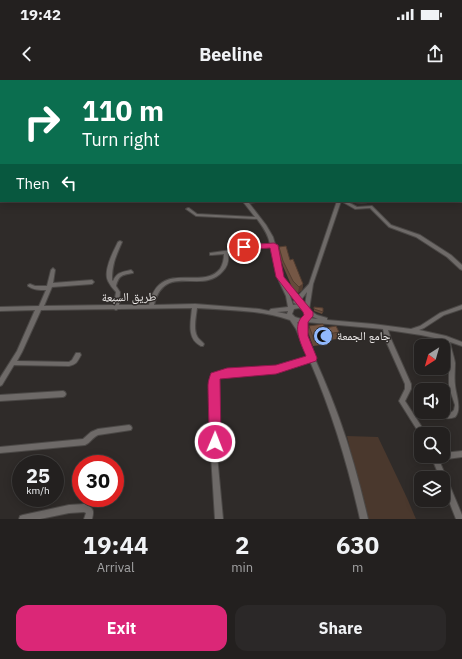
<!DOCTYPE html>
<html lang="en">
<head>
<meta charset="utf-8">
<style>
  body { margin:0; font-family:"IBM Plex Sans","Noto Naskh Arabic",sans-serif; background:#2b2828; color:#f1f3f6; height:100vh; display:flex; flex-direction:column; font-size:15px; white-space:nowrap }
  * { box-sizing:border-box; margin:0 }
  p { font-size:13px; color:#a3a3a4 }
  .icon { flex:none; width:22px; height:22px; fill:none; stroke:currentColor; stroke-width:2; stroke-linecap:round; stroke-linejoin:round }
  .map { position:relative; height:439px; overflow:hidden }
  .side { display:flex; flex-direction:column; background:#23201f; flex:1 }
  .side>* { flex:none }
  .banner { position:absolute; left:0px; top:0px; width:462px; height:122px; box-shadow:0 2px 10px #0003,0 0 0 1px #403e3d; background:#0b6e4f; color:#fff; overflow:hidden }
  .needle { width:26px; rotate:217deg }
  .buttons { position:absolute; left:414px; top:259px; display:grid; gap:8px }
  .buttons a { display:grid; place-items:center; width:36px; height:36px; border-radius:8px; background:#23201f; box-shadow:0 2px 10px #0003,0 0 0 1px #403e3d; font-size:20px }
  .speed { position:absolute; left:12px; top:375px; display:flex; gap:8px; font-size:20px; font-weight:700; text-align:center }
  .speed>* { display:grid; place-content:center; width:52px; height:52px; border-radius:50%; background:#23201f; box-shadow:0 2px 10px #0003,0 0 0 1px #403e3d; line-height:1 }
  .speed small { font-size:10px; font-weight:400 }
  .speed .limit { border:6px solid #d22; background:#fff; color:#111 }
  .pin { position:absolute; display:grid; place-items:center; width:34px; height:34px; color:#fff; margin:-17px; border:2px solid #fff; border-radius:50%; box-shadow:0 1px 4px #0007 }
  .me { position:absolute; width:44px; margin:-22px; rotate:1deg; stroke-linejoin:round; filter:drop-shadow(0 0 3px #0008) }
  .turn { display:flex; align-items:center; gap:14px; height:84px; padding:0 16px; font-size:18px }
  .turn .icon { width:52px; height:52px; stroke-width:2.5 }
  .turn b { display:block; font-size:28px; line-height:34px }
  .then { display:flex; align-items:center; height:38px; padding:0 16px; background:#0003; gap:8px; font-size:15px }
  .eta { display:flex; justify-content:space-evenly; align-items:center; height:68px; text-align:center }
  .eta b { font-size:24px; font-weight:700; line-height:28px }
  .primary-button { display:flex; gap:8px; margin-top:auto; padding:8px 16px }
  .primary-button a { flex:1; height:46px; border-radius:12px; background:#db2777; color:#fff; font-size:16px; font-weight:700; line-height:46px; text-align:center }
  .primary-button a+a { background:#2b2828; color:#f1f3f6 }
  .status { display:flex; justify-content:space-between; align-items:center; height:28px; padding:0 20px; background:#23201f; direction:ltr }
  .status svg { height:11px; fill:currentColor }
  header { display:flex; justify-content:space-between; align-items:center; height:52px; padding:0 16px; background:#23201f; font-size:18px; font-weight:700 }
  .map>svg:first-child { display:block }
  .green { fill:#4a382d }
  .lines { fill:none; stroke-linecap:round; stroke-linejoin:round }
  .minor-casing { stroke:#4b4846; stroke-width:2 }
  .highway-casing { stroke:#4b4846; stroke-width:2 }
  .minor { fill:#6e6a68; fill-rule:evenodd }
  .highway { fill:#eba479; fill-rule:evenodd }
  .wall { fill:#654b3b }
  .shaded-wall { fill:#523d30 }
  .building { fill:#755745; stroke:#523d30 }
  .route { fill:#db2777; stroke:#8e194d }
  .labels { text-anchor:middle; stroke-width:3; stroke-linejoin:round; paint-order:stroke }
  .street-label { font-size:12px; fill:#f0edec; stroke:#2f2b29 }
  .poi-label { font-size:12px; fill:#f0edec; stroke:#2f2b29; text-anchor:start }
</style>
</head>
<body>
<div class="status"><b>19:42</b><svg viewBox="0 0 49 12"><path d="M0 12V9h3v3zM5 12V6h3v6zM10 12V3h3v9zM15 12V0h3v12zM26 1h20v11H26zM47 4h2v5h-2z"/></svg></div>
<header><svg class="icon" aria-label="back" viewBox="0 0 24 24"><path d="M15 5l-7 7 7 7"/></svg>Beeline<svg class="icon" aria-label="share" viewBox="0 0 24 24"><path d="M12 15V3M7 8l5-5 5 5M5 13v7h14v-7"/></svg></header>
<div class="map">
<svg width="462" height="439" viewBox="0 0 462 439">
  <rect width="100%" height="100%" fill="#2f2b29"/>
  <polygon class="green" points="347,356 378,357 407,418 416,439 366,439"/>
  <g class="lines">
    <defs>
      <g id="minor">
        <rect x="74" y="0" width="2" height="1"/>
        <rect x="115" y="0" width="2" height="1"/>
        <rect x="159" y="0" width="3" height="1"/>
        <rect x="244" y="0" width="2" height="1"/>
        <rect x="277" y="0" width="3" height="1"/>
        <rect x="343" y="0" width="2" height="1"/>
        <rect x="366" y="0" width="2" height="1"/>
        <polygon points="401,0 412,0 409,1 401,1"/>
        <rect x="454" y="0" width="3" height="1"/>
        <rect x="461" y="3" width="1" height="3"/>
        <rect x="461" y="27" width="1" height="2"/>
        <rect x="0" y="113" width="1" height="2"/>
        <path d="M 243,121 L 258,121 L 256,122 L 249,123 L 266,145 L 273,157 L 275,164 L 276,165 L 275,166 L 283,201 L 284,203 L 287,203 L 298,216 L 309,204 L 337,121 L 341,121 L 313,204 L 309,230 L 317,235 L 327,238 L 327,240 L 373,244 L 411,249 L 420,246 L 440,233 L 462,225 L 462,229 L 444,235 L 424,248 L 419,250 L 446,256 L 462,262 L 462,266 L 450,262 C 451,269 454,276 455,283 C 455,290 454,298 455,305 C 456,315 462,330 455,337 C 452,338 449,339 446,338 L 445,336 L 446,334 L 452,332 L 454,330 L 455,325 L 449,307 L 449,282 L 444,260 L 421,255 L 388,250 L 391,259 L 411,304 L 411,309 L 405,321 L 425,352 L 426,354 L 421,354 L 421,356 L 399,321 L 405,309 L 405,304 L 385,259 L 383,249 L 306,242 L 306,255 L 305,257 C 317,283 329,310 339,338 C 351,371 360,405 368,439 L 360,439 C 348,385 332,332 310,281 L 276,291 L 227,295 L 217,299 L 216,305 L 219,350 L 217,375 L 223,439 L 215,439 L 211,375 L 213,350 L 210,305 L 212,295 L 227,291 L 276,287 L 308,277 L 296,249 L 290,240 C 261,230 228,230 197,228 C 196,237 193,248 197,256 C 198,259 202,261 204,264 L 203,266 L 201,266 C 186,259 191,241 192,228 L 118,229 L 116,230 L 114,229 L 41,230 L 22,272 L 17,281 L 69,282 L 72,280 L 76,273 L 80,273 L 81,275 C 77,282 77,284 69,286 L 14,285 L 2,305 L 0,306 L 0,298 L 17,271 L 35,230 L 0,231 L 0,227 L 39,226 L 46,210 C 39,210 33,210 28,206 L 28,205 L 30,204 L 35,206 L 47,206 L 51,190 L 53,188 L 55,190 L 53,203 L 92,200 L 94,202 L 92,204 L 52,207 L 44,226 L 114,225 L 116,212 C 113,209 110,205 108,201 C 103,191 113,172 118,162 L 120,161 L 122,162 C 116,176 112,184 112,200 L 113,201 C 117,192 122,192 131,190 L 133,192 L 133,193 C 122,195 119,195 116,206 L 120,212 L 119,225 L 149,225 C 151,218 153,210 159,205 C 176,189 205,207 220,189 C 223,184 224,179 224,174 L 212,175 L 210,175 L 210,173 L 239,169 L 248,165 L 270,164 C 268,154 263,147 257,139 L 196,136 L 186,129 L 188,128 L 189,128 L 197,134 L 255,137 L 244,123 ZM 249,167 L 271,167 L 279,201 L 286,216 L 288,227 L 271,229 L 269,231 L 259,229 L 195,224 L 154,225 C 165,181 202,216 223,191 C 228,186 229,180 228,173 L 242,171 ZM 288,211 L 295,220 L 293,222 L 294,223 L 296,224 L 298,223 L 299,224 L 293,225 L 290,216 ZM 307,212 L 305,225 L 301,220 ZM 299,228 L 304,230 L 306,234 L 305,237 L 301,239 L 295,237 L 292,234 L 294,229 ZM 288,231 L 287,234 L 277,232 ZM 311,236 L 318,239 L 309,238 ZM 297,242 L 300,243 L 300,248 Z"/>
        <polygon points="341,121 346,121 357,127 372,126 391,145 420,155 451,175 462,185 462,190 460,189 447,177 416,157 389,147 370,128 355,129"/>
        <path d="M 353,121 L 370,121 C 366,123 357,123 353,121 Z"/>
        <polygon points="63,311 65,312 66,314 65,316 63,317 0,321 0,315"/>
        <path d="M 129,345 L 131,346 L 132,348 L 131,350 L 98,355 C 93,357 90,363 85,365 L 0,373 L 0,367 L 83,359 L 91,352 L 98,349 Z"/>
        <polygon points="462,371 462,377 439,380 462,435 462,439 456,439 443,406 443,398 440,398 431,376 443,376 443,373"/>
        <path d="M 85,424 C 94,428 94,431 92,439 L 84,439 L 86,433 L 84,432 L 69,433 L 40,439 L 19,439 L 20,436 L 23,435 L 69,425 Z"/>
      </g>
      <rect id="highway" x="12" y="0" width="4" height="1"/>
    </defs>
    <use href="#minor" class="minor-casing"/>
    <use href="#highway" class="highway-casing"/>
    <use href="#minor" class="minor"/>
    <use href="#highway" class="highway"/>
  </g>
  <g class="wall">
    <polygon points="279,167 290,180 303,204 302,210 298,213 292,207 283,186 279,173"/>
    <polygon points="314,227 323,232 322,234 314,231"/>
    <polygon points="309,246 325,248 339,252 337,259 329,260 328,264 313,266 308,252"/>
  </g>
  <polygon class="shaded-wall" points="303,204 302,210 298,213 299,207"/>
  <g class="building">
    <polygon points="286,166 290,180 293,179 303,204 299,207 293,201 283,181 279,167"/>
    <polygon points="314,227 323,228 323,232 314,229"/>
    <polygon points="323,244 325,248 336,246 339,252 328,254 330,257 314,260 309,246"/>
  </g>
  <path class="route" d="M 274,163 L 278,165 L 284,197 L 313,232 L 313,236 L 308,242 L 308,256 L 317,278 L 316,281 L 276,294 L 220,299 L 221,362 L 220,366 L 215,368 L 211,366 C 209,362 208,313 208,305 C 208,301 210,296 211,293 L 227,288 L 276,285 L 306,276 C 301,264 291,245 304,235 L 303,232 L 276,197 L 270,168 L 244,170 L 240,167 L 244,165 Z"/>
  <defs>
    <symbol id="mosque-disc" viewBox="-11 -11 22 22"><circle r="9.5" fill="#91b8fd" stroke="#2f2b29"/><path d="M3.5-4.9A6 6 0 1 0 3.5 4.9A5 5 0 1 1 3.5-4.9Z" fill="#111"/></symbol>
  </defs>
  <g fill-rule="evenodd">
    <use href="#mosque-disc" x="312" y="245" width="22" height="22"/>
  </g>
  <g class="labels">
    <g class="street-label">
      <text transform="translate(129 217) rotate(-1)" y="4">طريق السبعة</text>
    </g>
    <g class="poi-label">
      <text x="337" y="260">جامع الجمعة</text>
    </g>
  </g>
</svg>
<div class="buttons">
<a><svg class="needle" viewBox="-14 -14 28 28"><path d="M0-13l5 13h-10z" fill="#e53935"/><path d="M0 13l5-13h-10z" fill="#a3a3a4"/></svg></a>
<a><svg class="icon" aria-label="sound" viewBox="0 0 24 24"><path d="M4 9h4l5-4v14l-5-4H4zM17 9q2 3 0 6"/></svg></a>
<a><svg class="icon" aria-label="search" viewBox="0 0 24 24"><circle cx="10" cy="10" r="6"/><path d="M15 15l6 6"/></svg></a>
<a><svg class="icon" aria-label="layers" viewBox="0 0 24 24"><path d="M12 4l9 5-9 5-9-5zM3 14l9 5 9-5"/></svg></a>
</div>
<div class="speed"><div>25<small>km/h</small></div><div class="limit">30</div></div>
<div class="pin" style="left:244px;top:167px;background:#d93025"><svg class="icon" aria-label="arrive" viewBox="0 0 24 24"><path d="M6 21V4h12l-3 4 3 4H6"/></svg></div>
<svg class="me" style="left:215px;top:362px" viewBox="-20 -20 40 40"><circle r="17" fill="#db2777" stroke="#fff" stroke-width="3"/><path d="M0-11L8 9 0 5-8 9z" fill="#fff"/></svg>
<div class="banner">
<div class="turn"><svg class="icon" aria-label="right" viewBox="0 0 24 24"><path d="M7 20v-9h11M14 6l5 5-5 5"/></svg><div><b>110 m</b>Turn right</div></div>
<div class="then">Then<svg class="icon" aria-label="left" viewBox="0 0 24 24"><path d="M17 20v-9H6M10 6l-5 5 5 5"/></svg></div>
</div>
</div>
<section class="side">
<div class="eta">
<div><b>19:44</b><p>Arrival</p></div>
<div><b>2</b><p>min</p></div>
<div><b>630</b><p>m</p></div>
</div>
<div class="primary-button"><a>Exit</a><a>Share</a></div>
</section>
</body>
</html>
